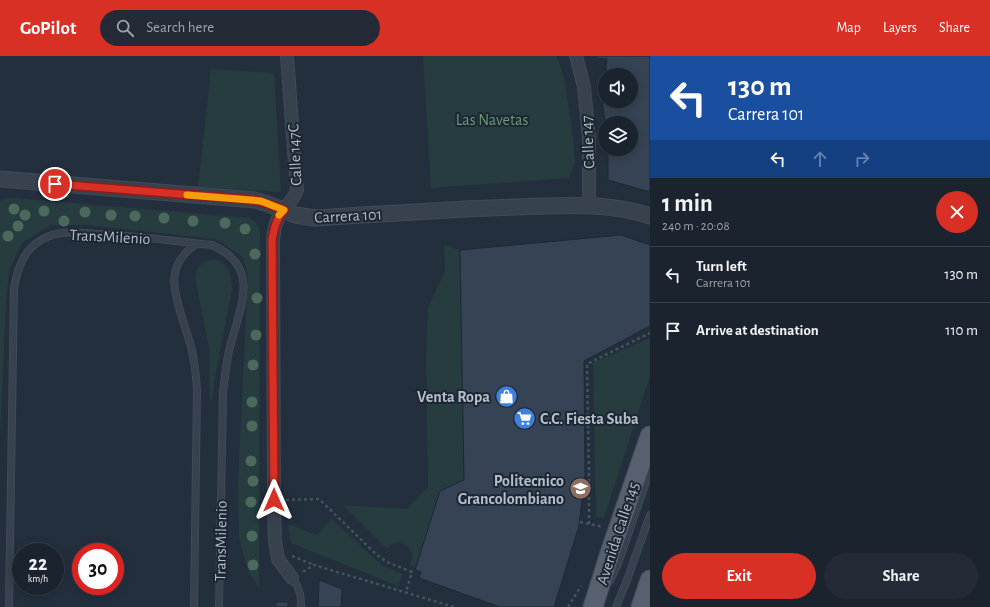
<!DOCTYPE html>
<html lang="en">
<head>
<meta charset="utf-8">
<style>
  body { margin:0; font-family:"Alegreya Sans",sans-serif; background:#242b36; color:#f1f3f6; height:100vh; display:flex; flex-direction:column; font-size:15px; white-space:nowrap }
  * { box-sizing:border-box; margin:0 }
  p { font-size:13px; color:#a0a4aa }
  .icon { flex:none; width:22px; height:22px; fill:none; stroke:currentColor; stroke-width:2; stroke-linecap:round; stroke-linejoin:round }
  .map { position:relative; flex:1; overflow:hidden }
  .side { display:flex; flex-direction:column; background:#1b232e; width:340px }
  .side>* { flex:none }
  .hud { background:#1a4fa0; color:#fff; overflow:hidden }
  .tools { position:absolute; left:598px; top:12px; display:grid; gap:8px }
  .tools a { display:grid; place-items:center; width:40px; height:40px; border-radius:50%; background:#1b232e; box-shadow:0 2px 10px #0003,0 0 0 1px #39404a; font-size:20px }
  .speed { position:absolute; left:12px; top:487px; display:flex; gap:8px; font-size:20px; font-weight:700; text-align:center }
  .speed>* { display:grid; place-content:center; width:52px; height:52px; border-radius:50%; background:#1b232e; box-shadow:0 2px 10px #0003,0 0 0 1px #39404a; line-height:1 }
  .speed small { font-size:10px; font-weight:400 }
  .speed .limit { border:6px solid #d22; background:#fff; color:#111 }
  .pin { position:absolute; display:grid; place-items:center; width:34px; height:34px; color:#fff; margin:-17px; border:2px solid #fff; border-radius:50%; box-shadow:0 1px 4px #0007 }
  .me { position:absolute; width:44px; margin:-22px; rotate:0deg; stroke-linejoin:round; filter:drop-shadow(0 0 3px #0008) }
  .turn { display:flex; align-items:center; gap:14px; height:84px; padding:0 12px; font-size:18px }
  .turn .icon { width:52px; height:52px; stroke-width:2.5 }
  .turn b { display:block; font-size:28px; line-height:34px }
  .lanes { display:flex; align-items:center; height:38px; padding:0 12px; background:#0003; justify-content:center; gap:20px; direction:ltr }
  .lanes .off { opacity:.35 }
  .round { display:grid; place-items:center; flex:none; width:42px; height:42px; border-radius:21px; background:#242b36 }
  .head { display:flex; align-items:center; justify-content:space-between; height:68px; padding:0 12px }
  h1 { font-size:24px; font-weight:700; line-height:30px }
  .button { display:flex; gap:8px; margin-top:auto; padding:8px 12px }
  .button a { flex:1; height:46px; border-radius:24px; background:#d93025; color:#fff; font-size:16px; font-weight:700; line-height:46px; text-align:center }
  .button a+a { background:#242b36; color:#f1f3f6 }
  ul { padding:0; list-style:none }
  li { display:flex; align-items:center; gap:12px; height:56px; padding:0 12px; border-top:1px solid #39404a }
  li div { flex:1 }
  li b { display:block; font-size:15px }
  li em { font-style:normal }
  header { display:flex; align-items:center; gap:24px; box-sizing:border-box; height:56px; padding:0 20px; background:#d93025; color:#fff }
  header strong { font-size:19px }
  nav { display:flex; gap:22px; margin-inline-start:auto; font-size:14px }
  .search { width:280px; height:36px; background:#242b36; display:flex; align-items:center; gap:10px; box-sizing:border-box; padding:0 14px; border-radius:22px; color:#a0a4aa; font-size:15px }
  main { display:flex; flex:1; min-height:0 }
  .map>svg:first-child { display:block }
  .green { fill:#263c3f }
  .building { fill:#364354; stroke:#1f2835 }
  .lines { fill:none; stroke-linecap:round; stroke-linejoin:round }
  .service-casing { stroke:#414a57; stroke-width:8 }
  .minor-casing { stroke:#414a57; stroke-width:14 }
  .tertiary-casing { stroke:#414a57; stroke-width:17 }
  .primary-casing { stroke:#414a57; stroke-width:21 }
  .path { stroke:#3f5557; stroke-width:2.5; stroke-dasharray:3 3; stroke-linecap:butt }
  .service { stroke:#38414e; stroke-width:6 }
  .minor { stroke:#38414e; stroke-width:12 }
  .tertiary { stroke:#38414e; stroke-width:15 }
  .primary { stroke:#56606e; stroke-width:19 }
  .tree { fill:#4b6a5d }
  .route-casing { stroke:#8d1f18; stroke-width:10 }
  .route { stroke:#d93025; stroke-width:7 }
  .slow { stroke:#f59e0b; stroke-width:7 }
  .labels { text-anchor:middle; stroke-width:4; stroke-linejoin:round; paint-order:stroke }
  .park-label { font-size:16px; fill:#6b9a76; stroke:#1d2633 }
  .street-label { font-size:16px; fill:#b4bcc9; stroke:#1d2633 }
  .poi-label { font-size:16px; font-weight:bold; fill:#b4bcc9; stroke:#1d2633; text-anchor:end }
</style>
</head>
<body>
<header>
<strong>GoPilot</strong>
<div class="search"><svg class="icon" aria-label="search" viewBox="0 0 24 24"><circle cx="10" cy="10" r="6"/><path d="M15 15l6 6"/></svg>Search here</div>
<nav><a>Map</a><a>Layers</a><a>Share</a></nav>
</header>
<main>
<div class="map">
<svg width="650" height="551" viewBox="0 0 650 551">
  <rect width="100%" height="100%" fill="#242f3e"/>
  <g class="green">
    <polygon points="423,0 557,0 564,22 572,71 575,105 569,122 431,132"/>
    <polygon points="211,13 274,17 281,136 198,131"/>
    <polygon points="14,142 250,162 256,166 260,173 259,531 249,518 239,481 238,426 248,221 243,201 216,183 86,169 51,169 22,187 9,215 6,247 0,380 0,145 4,143"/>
    <path d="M 444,189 L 460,194 L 464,424 L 440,435 L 416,511 L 410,509 C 415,497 410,491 400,486 L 392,488 L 387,493 L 343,449 L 407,453 L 428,431 L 426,302 L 428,252 L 445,215 Z"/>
    <path d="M 214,203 C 229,206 232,220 232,234 L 215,321 L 212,344 L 210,344 L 209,291 L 195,222 C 196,211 202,205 214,203 Z"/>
    <polygon points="650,282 650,320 604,462 596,461 593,307"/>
    <polygon points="332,463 381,509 403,518 398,530 291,487 288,468 317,479"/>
  </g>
  <g class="building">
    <polygon points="596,0 650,0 650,136 608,124 608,93 631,93 631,67 605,67 602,43 605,21 605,45 631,45 631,19 605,19 607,3 596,2"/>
    <polygon points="621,179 650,189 650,270 584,305 585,419 579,470 554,551 500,551 419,522 421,516 415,514 440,435 464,424 460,194"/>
    <polygon points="319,524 342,533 341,551 318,551"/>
    <rect x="276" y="546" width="12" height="5"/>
  </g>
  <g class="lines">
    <defs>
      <g id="service">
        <path d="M 292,522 C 300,532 301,539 301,551"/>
        <polyline points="610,525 618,508 650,414"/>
        <path d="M 9,551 L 14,233 C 17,211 25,190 47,181 C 63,174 81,177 99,178 C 137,180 174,185 212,189 C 262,211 240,251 230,291 C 226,306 225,321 223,337 L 219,551"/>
        <path d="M 194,551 L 197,334 C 196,319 195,306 191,291 C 186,271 171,237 175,217 C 178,204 185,196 196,188"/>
        <polyline points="616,551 627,524 650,459"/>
      </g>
      <g id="minor">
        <path d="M 287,0 L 297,134 C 294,144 286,150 280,159 C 275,166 274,175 273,184 L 274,444 L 275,485 L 278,503 L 292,522"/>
        <polyline points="576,0 584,31 589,82 589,149"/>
      </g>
      <path id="tertiary" d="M 0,123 L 255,144 L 268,148 L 295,159 L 315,162 C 382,158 448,153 515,151 C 560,150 606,145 650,160"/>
      <g id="primary">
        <polyline points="593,551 610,497 650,380"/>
        <polyline points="641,551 650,524"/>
      </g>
    </defs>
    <use href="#service" class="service-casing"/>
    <use href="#minor" class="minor-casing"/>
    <use href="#tertiary" class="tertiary-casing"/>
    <use href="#primary" class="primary-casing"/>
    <g class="path">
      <polyline points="286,444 319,443 377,499 387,506 412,516 406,536"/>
      <polyline points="580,466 603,471"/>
      <polyline points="589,468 589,417 587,308 650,277"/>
      <polyline points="292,500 314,509"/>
      <polyline points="303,516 314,509 454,551"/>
      <polyline points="568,551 581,530"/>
    </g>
    <use href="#service" class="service"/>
    <use href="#minor" class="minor"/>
    <use href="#tertiary" class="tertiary"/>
    <use href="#primary" class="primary"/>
  </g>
  <g class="tree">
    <circle cx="14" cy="153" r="5.5"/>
    <circle cx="44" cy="155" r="5.5"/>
    <circle cx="85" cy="156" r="5.5"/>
    <circle cx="25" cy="159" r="5.5"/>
    <circle cx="111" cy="159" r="5.5"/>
    <circle cx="135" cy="160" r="5.5"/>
    <circle cx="164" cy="162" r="5.5"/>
    <circle cx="64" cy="165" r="5.5"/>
    <circle cx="193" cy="165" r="5.5"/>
    <circle cx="225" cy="167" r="5.5"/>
    <circle cx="18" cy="170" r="5.5"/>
    <circle cx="245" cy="173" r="5.5"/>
    <circle cx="8" cy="180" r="5.5"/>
    <circle cx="255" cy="198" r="5.5"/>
    <circle cx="257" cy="242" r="5.5"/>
    <circle cx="256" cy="279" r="5.5"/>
    <circle cx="253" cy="309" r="5.5"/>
    <circle cx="252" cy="346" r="5.5"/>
    <circle cx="252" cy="370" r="5.5"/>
    <circle cx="251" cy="405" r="5.5"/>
    <circle cx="253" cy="425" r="5.5"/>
    <circle cx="251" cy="446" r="5.5"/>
    <circle cx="252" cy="480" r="5.5"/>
    <circle cx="253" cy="509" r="5.5"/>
  </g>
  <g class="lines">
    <defs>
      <path id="route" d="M 55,128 L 255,144 L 268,148 L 284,154 C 276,163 274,173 272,184 L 274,444"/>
    </defs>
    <use href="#route" class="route-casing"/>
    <use href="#route" class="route"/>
    <polyline class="slow" points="187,139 261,145 284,154 279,159"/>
  </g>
  <defs>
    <symbol id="shop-disc" viewBox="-11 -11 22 22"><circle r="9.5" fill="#3f7fe0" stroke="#1d2633"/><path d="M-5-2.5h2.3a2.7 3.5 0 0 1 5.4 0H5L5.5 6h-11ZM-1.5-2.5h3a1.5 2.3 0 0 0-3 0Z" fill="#fff"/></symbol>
    <symbol id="supermarket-disc" viewBox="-11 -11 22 22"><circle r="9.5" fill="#3f7fe0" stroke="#1d2633"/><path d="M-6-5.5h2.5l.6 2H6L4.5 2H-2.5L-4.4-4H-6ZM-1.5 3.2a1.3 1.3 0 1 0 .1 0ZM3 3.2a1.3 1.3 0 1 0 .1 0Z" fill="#fff"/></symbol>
    <symbol id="university-disc" viewBox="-11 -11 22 22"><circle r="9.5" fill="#8d6e63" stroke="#1d2633"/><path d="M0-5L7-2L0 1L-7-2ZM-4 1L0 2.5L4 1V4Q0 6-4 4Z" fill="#fff"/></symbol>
  </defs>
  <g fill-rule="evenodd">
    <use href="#shop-disc" x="494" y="328" width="25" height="25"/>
    <use href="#supermarket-disc" x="512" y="350" width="25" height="25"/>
    <use href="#university-disc" x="568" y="420" width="25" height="25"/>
  </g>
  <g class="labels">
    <g class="park-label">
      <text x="492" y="69">Las Navetas</text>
    </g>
    <g class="street-label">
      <text transform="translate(587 86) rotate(-93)" y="6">Calle 147</text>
      <text transform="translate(294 99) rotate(-93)" y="6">Calle 147C</text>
      <text transform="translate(348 159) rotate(-3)" y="6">Carrera 101</text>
      <text transform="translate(110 180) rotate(3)" y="6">TransMilenio</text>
      <text transform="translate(617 477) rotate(-72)" y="6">Avenida Calle 145</text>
      <text transform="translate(220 485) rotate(-89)" y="6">TransMilenio</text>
    </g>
    <g class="poi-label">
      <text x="490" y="346">Venta Ropa</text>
      <text x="540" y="368" text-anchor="start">C.C. Fiesta Suba</text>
      <text x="564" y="430">Politecnico<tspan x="564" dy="18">Grancolombiano</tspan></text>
    </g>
  </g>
</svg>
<div class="tools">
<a><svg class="icon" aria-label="sound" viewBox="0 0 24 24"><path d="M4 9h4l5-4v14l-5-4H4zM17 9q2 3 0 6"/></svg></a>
<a><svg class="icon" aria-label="layers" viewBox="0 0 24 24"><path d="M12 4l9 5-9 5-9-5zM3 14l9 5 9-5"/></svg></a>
</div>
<div class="speed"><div>22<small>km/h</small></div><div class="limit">30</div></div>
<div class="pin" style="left:55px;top:128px;background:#d93025"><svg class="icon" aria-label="arrive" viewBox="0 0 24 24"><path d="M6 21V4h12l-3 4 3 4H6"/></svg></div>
<svg class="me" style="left:274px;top:444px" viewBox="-20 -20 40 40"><path d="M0-17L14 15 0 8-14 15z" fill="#d93025" stroke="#fff" stroke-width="4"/></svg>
</div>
<section class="side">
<div class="hud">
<div class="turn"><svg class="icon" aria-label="left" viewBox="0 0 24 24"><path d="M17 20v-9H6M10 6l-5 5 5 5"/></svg><div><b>130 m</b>Carrera 101</div></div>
<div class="lanes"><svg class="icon" aria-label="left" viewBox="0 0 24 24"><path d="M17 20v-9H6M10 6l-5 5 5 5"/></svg><svg class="icon off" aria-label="ahead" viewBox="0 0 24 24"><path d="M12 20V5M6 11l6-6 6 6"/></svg><svg class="icon off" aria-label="right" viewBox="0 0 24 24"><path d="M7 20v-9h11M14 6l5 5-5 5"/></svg></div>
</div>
<div class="head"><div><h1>1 min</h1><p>240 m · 20:08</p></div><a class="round" style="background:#d93025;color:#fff"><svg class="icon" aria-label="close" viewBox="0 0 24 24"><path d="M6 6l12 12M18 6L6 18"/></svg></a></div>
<ul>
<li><svg class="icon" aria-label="left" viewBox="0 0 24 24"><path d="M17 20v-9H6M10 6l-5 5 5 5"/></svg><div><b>Turn left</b><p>Carrera 101</p></div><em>130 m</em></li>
<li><svg class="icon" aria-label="arrive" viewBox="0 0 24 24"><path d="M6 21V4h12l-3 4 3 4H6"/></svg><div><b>Arrive at destination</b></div><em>110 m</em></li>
</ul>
<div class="button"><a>Exit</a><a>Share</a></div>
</section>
</main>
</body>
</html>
